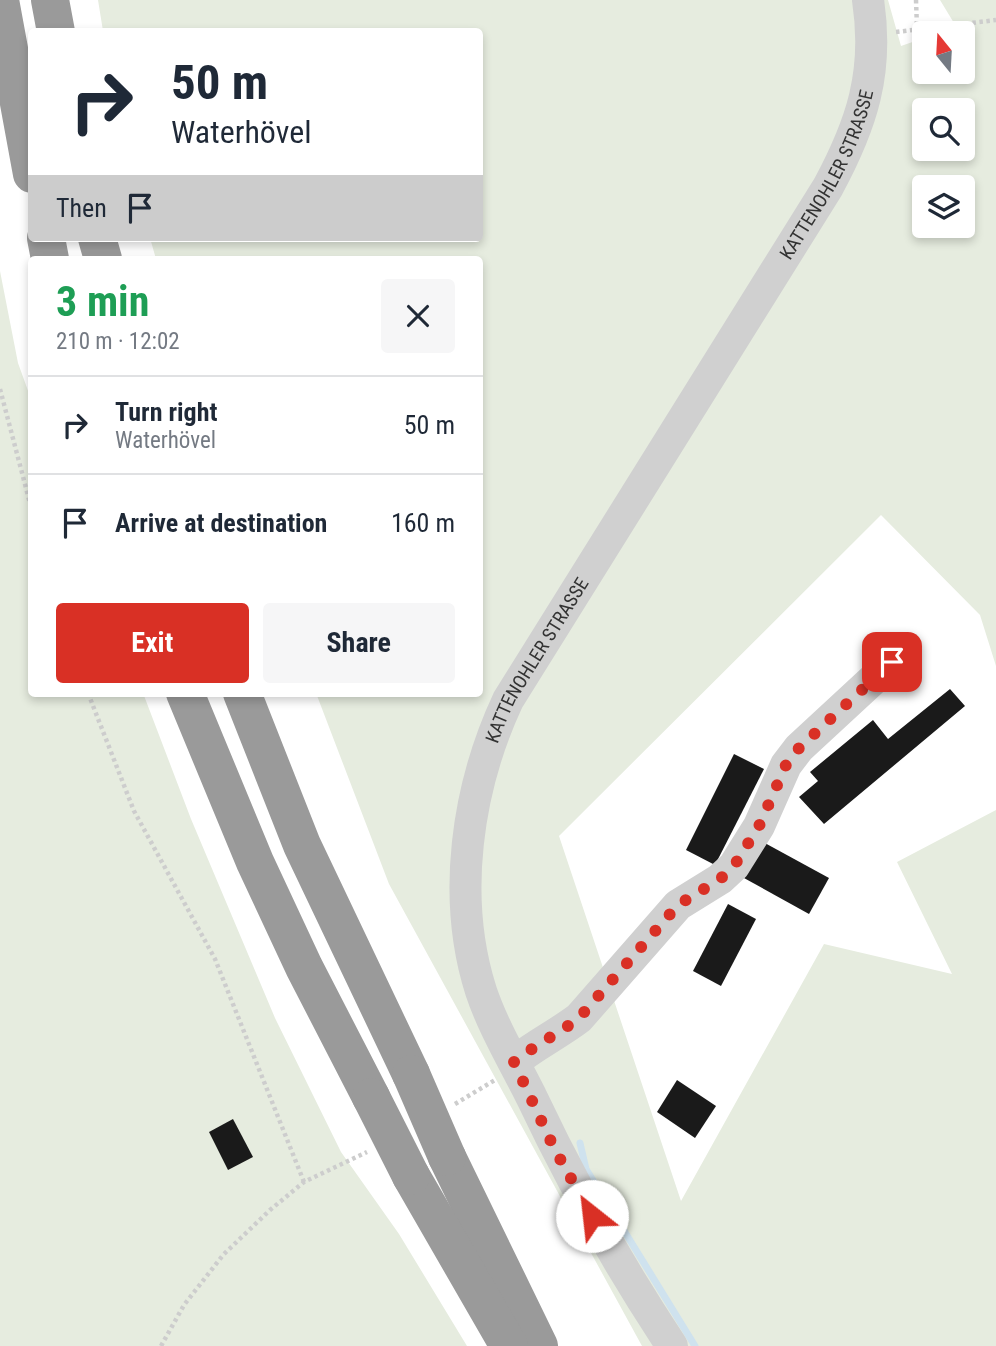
<!DOCTYPE html>
<html lang="en">
<head>
<meta charset="utf-8">
<style>
  body { margin:0; font-family:"Roboto Condensed",sans-serif; background:#f6f6f7; color:#1f2937; height:100vh; display:flex; flex-direction:column; font-size:26px; white-space:nowrap }
  * { box-sizing:border-box; margin:0 }
  p { font-size:23px; color:#747a83 }
  .icon { flex:none; width:38px; height:38px; fill:none; stroke:currentColor; stroke-width:2; stroke-linecap:round; stroke-linejoin:round }
  .map { position:relative; flex:1; overflow:hidden }
  .sheet { position:absolute; left:28px; top:256px; width:455px; height:441px; display:flex; flex-direction:column; background:#fff; border-radius:7px; box-shadow:0 4px 10px #0003 }
  .sheet>* { flex:none }
  .guide { position:absolute; left:28px; top:28px; width:455px; height:214px; border-radius:7px; box-shadow:0 4px 10px #0003; background:#fff; color:#1f2937; overflow:hidden }
  .needle { width:46px; rotate:342deg }
  .fabs { position:absolute; left:912px; top:21px; display:grid; gap:14px }
  .fabs a { display:grid; place-items:center; width:63px; height:63px; border-radius:7px; background:#fff; box-shadow:0 4px 10px #0003; font-size:35px }
  .pin { position:absolute; display:grid; place-items:center; width:60px; height:60px; color:#fff; margin:-30px; border-radius:14px; box-shadow:0 4px 10px #0006 }
  .me { position:absolute; width:77px; margin:-38px; rotate:331deg; stroke-linejoin:round; filter:drop-shadow(0 0 5px #0008) }
  .turn { display:flex; align-items:center; gap:24px; height:147px; padding:0 28px; font-size:32px }
  .turn .icon { width:91px; height:91px; stroke-width:2.5 }
  .turn b { display:block; font-size:49px; line-height:60px }
  .then { display:flex; align-items:center; height:66px; padding:0 28px; background:#0003; gap:14px; font-size:26px }
  .round { display:grid; place-items:center; flex:none; width:74px; height:74px; border-radius:7px; background:#f6f6f7 }
  .headline { display:flex; align-items:center; justify-content:space-between; height:119px; padding:0 28px }
  h1 { font-size:42px; font-weight:700; line-height:52px; color:#1e9e55 }
  .button { display:flex; gap:14px; margin-top:auto; padding:14px 28px }
  .button a { flex:1; height:80px; border-radius:7px; background:#d93025; color:#fff; font-size:28px; font-weight:700; line-height:80px; text-align:center }
  .button a+a { background:#f6f6f7; color:#1f2937 }
  ul { padding:0; list-style:none }
  li { display:flex; align-items:center; gap:21px; height:98px; padding:0 28px; border-top:2px solid #e0e1e3 }
  li div { flex:1 }
  li b { display:block; font-size:26px }
  li em { font-style:normal }
  .map>svg:first-child { display:block }
  .green { fill:#e6ecdf; fill-rule:evenodd }
  .lines { fill:none; stroke-linecap:round; stroke-linejoin:round }
  .stream { stroke:#cfe2ee; stroke-width:7 }
  .building { fill:#1a1a1a }
  .path { stroke:#cdcdcd; stroke-width:4.5; stroke-dasharray:3.5 3.5; stroke-linecap:butt }
  .minor { stroke:#d0d0d0; stroke-width:32 }
  .highway { stroke:#9a9a9a; stroke-width:38 }
  .highway-bridge { stroke:#9a9a9a; stroke-width:38 }
  .route { stroke:#d93025; stroke-width:12; stroke-dasharray:0 21.6 }
  .labels { text-anchor:middle; stroke-width:7; stroke-linejoin:round; paint-order:stroke }
  .street-label { font-size:19px; fill:#333; stroke:#fff }
</style>
</head>
<body>
<div class="map">
<svg width="996" height="1346" viewBox="0 0 996 1346">
  <rect width="100%" height="100%" fill="#fff"/>
  <g class="green">
    <path d="M 98,0 L 888,0 L 901,46 L 924,38 L 924,72 L 962,72 L 962,33 L 940,33 L 957,28 L 940,0 L 996,0 L 996,666 L 980,615 L 881,515 L 559,836 L 681,1201 L 824,944 L 952,974 L 897,862 L 996,810 L 996,1346 L 642,1346 L 389,884 L 316,693 L 480,693 L 480,259 L 156,259 L 150,238 L 480,238 L 480,32 L 103,31 ZM 924,110 L 962,110 L 962,149 L 924,149 ZM 924,187 L 962,187 L 962,226 L 924,226 Z"/>
    <polygon points="0,271 18,363 31,399 32,693 143,693 191,819 275,1018 341,1152 399,1234 467,1346 0,1346"/>
  </g>
  <g class="lines">
    <polyline class="stream" points="580,1143 586,1169 695,1346"/>
  </g>
  <g class="building">
    <polygon points="950,689 965,706 824,824 799,797 818,781 810,772 873,720 888,739"/>
    <polygon points="734,754 764,769 715,865 686,850"/>
    <polygon points="763,842 829,878 809,914 744,878"/>
    <polygon points="728,904 756,919 721,986 693,971"/>
    <polygon points="677,1080 716,1106 695,1138 657,1112"/>
    <polygon points="233,1119 253,1157 228,1170 209,1132"/>
  </g>
  <g class="lines">
    <g class="path">
      <polyline points="916,0 917,28"/>
      <polyline points="896,32 996,20"/>
      <polyline points="0,389 32,511"/>
      <polyline points="88,693 134,811 215,959 304,1182"/>
      <polyline points="455,1104 495,1080"/>
      <polyline points="161,1346 184,1305 223,1255 270,1210 304,1182 367,1152"/>
    </g>
    <g class="minor">
      <path d="M 514,1062 C 535,1045 558,1034 579,1018 L 678,905 L 720,879 L 734,866 L 759,826 L 786,765 L 799,748 L 892,662"/>
      <path id="s1" d="M 672,1346 C 619,1266 572,1183 531,1096 C 514,1062 493,1027 481,991 C 451,897 467,788 508,700 L 828,187 C 862,124 879,72 868,0"/>
    </g>
    <g class="highway">
      <polyline points="0,0 32,174"/>
      <polyline points="50,0 56,32"/>
      <polyline points="46,238 50,259"/>
      <polyline points="97,238 103,259"/>
      <polyline points="185,693 255,862 304,967 371,1097"/>
      <polyline points="242,693 302,845 411,1074"/>
      <polyline points="447,1157 539,1346"/>
      <polyline points="411,1176 509,1346"/>
    </g>
    <g class="highway-bridge">
      <polyline points="411,1074 447,1157"/>
      <polyline points="371,1097 411,1176"/>
    </g>
  </g>
  <g class="lines">
    <path class="route" d="M 592,1216 L 554,1148 L 514,1062 C 535,1045 558,1034 579,1018 L 678,905 L 720,879 L 734,866 L 759,826 L 786,765 L 799,748 L 892,662"/>
  </g>
  <g class="labels">
    <g class="street-label">
      <text dy="7" stroke="none"><textPath href="#s1" startOffset="1318">KATTENOHLER STRASSE</textPath></text>
      <text dy="7" stroke="none"><textPath href="#s1" startOffset="751">KATTENOHLER STRASSE</textPath></text>
    </g>
  </g>
</svg>
<div class="fabs">
<a><svg class="needle" viewBox="-14 -14 28 28"><path d="M0-13l5 13h-10z" fill="#e53935"/><path d="M0 13l5-13h-10z" fill="#747a83"/></svg></a>
<a><svg class="icon" aria-label="search" viewBox="0 0 24 24"><circle cx="10" cy="10" r="6"/><path d="M15 15l6 6"/></svg></a>
<a><svg class="icon" aria-label="layers" viewBox="0 0 24 24"><path d="M12 4l9 5-9 5-9-5zM3 14l9 5 9-5"/></svg></a>
</div>
<div class="pin" style="left:892px;top:662px;background:#d93025"><svg class="icon" aria-label="arrive" viewBox="0 0 24 24"><path d="M6 21V4h12l-3 4 3 4H6"/></svg></div>
<svg class="me" style="left:592px;top:1216px" viewBox="-20 -20 40 40"><circle r="19" fill="#fff"/><path d="M0-13L10 11 0 6-10 11z" fill="#d93025"/></svg>
<div class="guide">
<div class="turn"><svg class="icon" aria-label="right" viewBox="0 0 24 24"><path d="M7 20v-9h11M14 6l5 5-5 5"/></svg><div><b>50 m</b>Waterhövel</div></div>
<div class="then">Then<svg class="icon" aria-label="arrive" viewBox="0 0 24 24"><path d="M6 21V4h12l-3 4 3 4H6"/></svg></div>
</div>
<section class="sheet">
<div class="headline"><div><h1>3 min</h1><p>210 m · 12:02</p></div><a class="round"><svg class="icon" aria-label="close" viewBox="0 0 24 24"><path d="M6 6l12 12M18 6L6 18"/></svg></a></div>
<ul>
<li><svg class="icon" aria-label="right" viewBox="0 0 24 24"><path d="M7 20v-9h11M14 6l5 5-5 5"/></svg><div><b>Turn right</b><p>Waterhövel</p></div><em>50 m</em></li>
<li><svg class="icon" aria-label="arrive" viewBox="0 0 24 24"><path d="M6 21V4h12l-3 4 3 4H6"/></svg><div><b>Arrive at destination</b></div><em>160 m</em></li>
</ul>
<div class="button"><a>Exit</a><a>Share</a></div>
</section>
</div>
</body>
</html>
